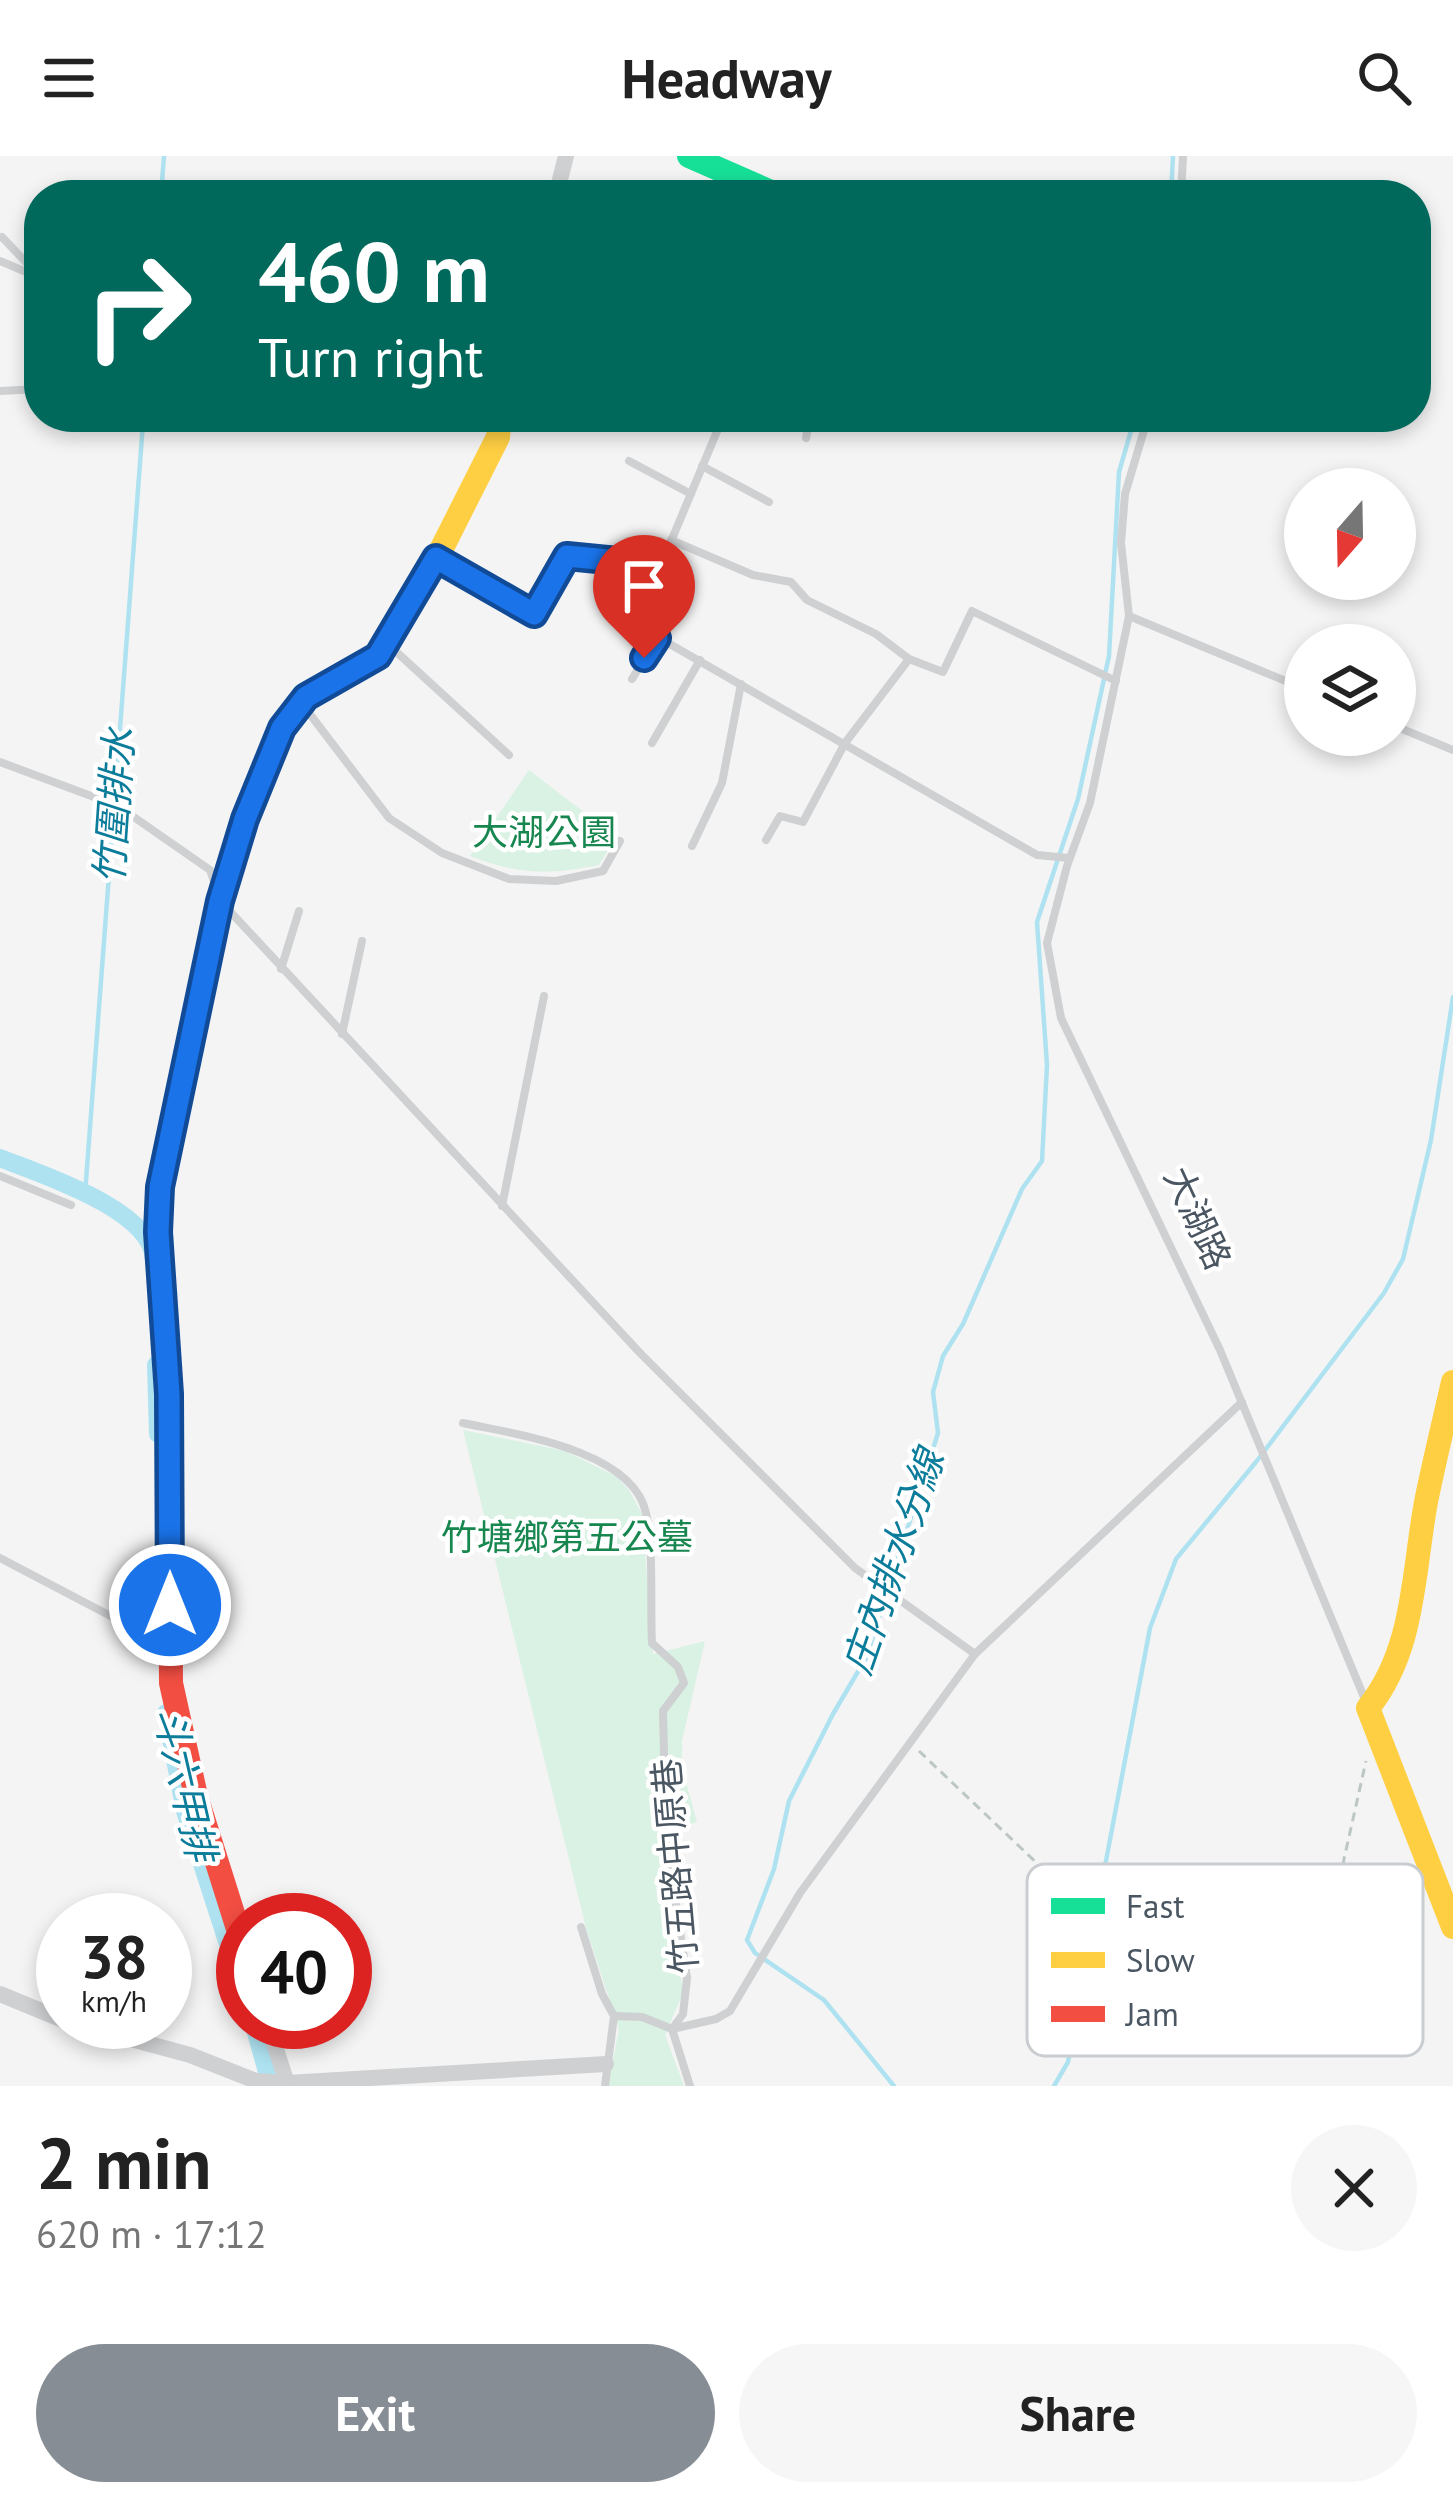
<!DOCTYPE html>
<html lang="en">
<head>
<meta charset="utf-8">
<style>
  body { margin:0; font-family:"PT Sans","Noto Sans TC",sans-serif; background:#f6f6f6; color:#222; height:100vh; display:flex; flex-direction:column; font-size:45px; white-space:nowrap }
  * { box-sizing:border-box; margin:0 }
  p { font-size:39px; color:#767676 }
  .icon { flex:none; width:66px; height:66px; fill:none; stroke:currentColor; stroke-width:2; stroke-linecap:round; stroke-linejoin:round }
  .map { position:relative; height:1930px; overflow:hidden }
  .panel { display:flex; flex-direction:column; background:#fff; flex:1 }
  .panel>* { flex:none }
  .hud { position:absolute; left:24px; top:24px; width:1407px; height:252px; border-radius:48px; box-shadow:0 6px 18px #0003; background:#00695c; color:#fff; overflow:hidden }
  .needle { width:78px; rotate:200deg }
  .controls { position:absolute; left:1284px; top:312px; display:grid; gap:24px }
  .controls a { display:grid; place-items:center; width:132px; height:132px; border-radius:50%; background:#fff; box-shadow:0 6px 18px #0003; font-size:60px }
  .speed { position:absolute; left:36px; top:1737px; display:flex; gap:24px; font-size:60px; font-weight:700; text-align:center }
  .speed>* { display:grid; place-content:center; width:156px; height:156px; border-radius:50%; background:#fff; box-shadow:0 6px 18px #0003; line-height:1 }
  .speed small { font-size:30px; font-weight:400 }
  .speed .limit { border:18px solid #d22; background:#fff; color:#111 }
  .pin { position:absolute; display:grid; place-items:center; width:102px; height:102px; color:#fff; margin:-123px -51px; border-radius:50% 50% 50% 0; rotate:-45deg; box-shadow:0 0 12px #0007 }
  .pin .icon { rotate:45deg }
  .me { position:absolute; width:132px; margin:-66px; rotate:0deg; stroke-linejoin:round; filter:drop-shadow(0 0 9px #0008) }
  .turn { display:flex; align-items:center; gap:42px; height:252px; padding:0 36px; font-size:54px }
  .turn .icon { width:156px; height:156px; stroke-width:2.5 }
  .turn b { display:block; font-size:84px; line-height:102px }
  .round { display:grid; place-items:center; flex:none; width:126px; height:126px; border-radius:63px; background:#f6f6f6 }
  .summary { display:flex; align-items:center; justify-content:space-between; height:204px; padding:0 36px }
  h1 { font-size:72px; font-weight:800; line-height:90px }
  .button { display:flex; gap:24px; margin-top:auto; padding:24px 36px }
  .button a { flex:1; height:138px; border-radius:72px; background:#868d94; color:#fff; font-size:48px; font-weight:800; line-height:138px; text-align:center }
  .button a+a { background:#f6f6f6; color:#222 }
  header { display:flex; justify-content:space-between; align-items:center; height:156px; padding:0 36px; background:#fff; font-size:54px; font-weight:800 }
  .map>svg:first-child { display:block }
  .green { fill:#d9f2e3 }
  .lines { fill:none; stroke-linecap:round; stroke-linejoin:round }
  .stream { stroke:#aee2f0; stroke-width:4.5 }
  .canal { stroke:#aee2f0; stroke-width:18 }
  .path { stroke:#bcc7c4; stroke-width:3; stroke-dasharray:9 6; stroke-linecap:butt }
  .lane { stroke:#ced0d2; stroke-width:8 }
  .street { stroke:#ced0d2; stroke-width:16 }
  .fast { stroke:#16e098; stroke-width:24 }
  .slow { stroke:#ffcf43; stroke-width:24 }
  .jam { stroke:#f24e42; stroke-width:24 }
  .route-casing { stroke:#114b97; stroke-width:30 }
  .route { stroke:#1a73e8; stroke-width:21 }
  .labels { text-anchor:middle; stroke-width:9; stroke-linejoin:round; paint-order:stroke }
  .park-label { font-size:36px; fill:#17864f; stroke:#fff }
  .street-label { font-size:36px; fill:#4a5661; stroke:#fff }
  .water-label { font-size:39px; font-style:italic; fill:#0c7c9b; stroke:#fff }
  .key { fill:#fff; stroke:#c9ccd0; stroke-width:3 }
  .key-label { font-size:33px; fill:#4a5661 }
</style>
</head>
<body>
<header><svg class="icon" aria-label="menu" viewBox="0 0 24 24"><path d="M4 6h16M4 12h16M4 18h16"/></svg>Headway<svg class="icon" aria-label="search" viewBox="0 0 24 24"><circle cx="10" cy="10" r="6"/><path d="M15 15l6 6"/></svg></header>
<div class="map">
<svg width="1453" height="1930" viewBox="0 0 1453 1930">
  <rect width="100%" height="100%" fill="#f4f4f4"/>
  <g class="green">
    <path d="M 529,614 L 616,681 L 599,709 C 547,719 519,719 470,700 Z"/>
    <polygon points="463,1274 565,1295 617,1321 629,1334 642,1358 653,1498 705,1485 682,1585 682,1612 697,1666 661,1679 683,1837 665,1879 684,1930 608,1930 619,1873 586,1772"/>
  </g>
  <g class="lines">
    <g class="stream">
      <polyline points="161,39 164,0"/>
      <polyline points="1171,39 1173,0"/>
      <polyline points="85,1038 143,267"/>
      <polyline points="894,1930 824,1844 755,1797 747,1784 774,1713 789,1645 833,1558 866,1502 938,1277 933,1236 943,1200 963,1168 1022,1033 1042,1005 1047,909 1037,766 1078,643 1109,500 1119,316 1135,261"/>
      <polyline points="1054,1930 1068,1906 1150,1472 1176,1403 1256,1306 1384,1137 1403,1103 1431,984 1453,841"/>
    </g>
    <g class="canal">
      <path d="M 0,1002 C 40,1018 153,1054 154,1104"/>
      <polyline points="156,1209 158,1278"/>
      <polyline points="166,1557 185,1655 243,1835"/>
      <polyline points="253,1866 271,1930"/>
    </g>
    <g class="path">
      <polyline points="919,1595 1083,1751"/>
      <polyline points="1316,1872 1344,1703 1366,1605"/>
    </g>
    <g class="lane">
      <polyline points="1181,39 1183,0"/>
      <polyline points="2,81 39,120"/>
      <polyline points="0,105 38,121"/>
      <polyline points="0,235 39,233"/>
      <polyline points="138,261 156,270"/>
      <polyline points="723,261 644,450 647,475 1037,699 1069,702"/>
      <polyline points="795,261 808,270 806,282"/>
      <polyline points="1148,261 1125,338 1121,387 1129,460 1090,647 1067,710 1047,787 1061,862 1220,1194 1366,1546"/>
      <polyline points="629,305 691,338"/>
      <polyline points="702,310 769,346"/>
      <polyline points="671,384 753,419 791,426 807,444 876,478 909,503 943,516 972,455 1116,525"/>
      <polyline points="438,403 534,458 567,400 628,406 656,418"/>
      <polyline points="1129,460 1305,533"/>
      <polyline points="391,491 509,599"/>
      <polyline points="632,523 657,482"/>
      <polyline points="303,549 389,662 442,697 509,723 556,725 603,715 620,685"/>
      <polyline points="1395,570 1453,594"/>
      <polyline points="652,587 700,504"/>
      <polyline points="0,606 118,650 210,714 216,731"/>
      <polyline points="766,684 780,660 803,666 845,587 909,503"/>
      <polyline points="692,690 722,627 741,528"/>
      <polyline points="225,750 640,1197 855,1412 975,1498"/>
      <polyline points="281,813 299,755"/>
      <polyline points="342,878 362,785"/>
      <polyline points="0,1020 71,1049"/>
      <polyline points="502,1050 544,840"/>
      <path d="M 463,1267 C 514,1278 633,1294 646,1357 C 654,1393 650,1449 652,1487 L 678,1511 L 684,1527 L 663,1555 L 666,1681 L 687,1822 L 683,1858 L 672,1873 L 690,1930"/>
      <polyline points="0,1402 164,1488"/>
      <polyline points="581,1771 602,1838 614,1860 605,1930"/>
      <polyline points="614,1860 642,1861 672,1873 716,1863 730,1855 800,1737 975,1498 1242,1246"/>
    </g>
    <g class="street">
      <polyline points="556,39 566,0"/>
      <polyline points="0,1838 63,1864"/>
      <polyline points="68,1866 190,1899 256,1925 287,1927 606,1908"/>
      <polyline points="267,1866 288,1930"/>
    </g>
    <polyline class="fast" points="689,0 778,39"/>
    <g class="slow">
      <polyline points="162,1130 160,1031 220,745 245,663 282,572 306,541 378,499 442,392 498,281 500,261"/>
      <path d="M 1453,1226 C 1444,1266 1434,1306 1426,1346 C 1413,1416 1415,1494 1368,1552 L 1453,1771"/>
    </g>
    <polyline class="jam" points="162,1130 169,1238 171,1527 196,1640 243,1789"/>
  </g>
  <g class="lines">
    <defs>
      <polyline id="route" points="170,1449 169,1238 158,1076 160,1031 220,745 245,663 282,572 306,541 378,500 436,402 534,458 567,400 628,406 656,418 644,450 647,475 657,482 644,502"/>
    </defs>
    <use href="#route" class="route-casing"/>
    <use href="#route" class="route"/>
  </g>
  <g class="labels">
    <g class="park-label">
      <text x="544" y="689">大湖公園</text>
      <text x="567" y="1394">竹塘鄉第五公墓</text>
    </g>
    <g class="street-label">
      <text transform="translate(1198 1062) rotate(65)" y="13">大湖路</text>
      <text transform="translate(675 1710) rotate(-95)" y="13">竹五路中原巷</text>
    </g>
    <g class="water-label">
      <text transform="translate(114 650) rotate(-86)" y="14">竹圍排水</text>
      <text transform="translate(893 1406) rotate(-71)" y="14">庄內排水分線</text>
      <text transform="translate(185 1628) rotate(77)" y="14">斗六甲排</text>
    </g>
  </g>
  <rect x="1027" y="1708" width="396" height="192" rx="18" class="key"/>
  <rect x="1051" y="1742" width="54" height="16" fill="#16e098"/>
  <rect x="1051" y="1796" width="54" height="16" fill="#ffcf43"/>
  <rect x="1051" y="1850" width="54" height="16" fill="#f24e42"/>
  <g class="key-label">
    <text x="1126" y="1762">Fast</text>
    <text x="1126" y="1816">Slow</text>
    <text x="1126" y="1870">Jam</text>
  </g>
</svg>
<div class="controls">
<a><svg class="needle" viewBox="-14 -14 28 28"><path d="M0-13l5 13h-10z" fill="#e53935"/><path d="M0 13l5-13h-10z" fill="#767676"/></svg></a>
<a><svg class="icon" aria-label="layers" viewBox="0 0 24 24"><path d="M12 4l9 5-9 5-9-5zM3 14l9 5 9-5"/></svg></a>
</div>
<div class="speed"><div>38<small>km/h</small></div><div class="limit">40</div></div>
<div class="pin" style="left:644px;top:502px;background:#d93025"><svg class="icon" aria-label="arrive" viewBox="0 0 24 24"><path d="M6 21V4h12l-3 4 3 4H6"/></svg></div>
<svg class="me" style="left:170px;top:1449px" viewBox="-20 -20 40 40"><circle r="17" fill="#1a73e8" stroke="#fff" stroke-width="3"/><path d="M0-11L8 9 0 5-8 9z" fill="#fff"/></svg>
<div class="hud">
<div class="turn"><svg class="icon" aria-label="right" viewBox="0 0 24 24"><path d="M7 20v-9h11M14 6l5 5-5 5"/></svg><div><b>460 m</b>Turn right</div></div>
</div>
</div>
<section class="panel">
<div class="summary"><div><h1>2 min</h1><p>620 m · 17:12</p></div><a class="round"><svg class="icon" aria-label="close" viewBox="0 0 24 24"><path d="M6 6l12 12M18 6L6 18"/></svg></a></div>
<div class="button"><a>Exit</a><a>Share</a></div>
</section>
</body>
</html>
